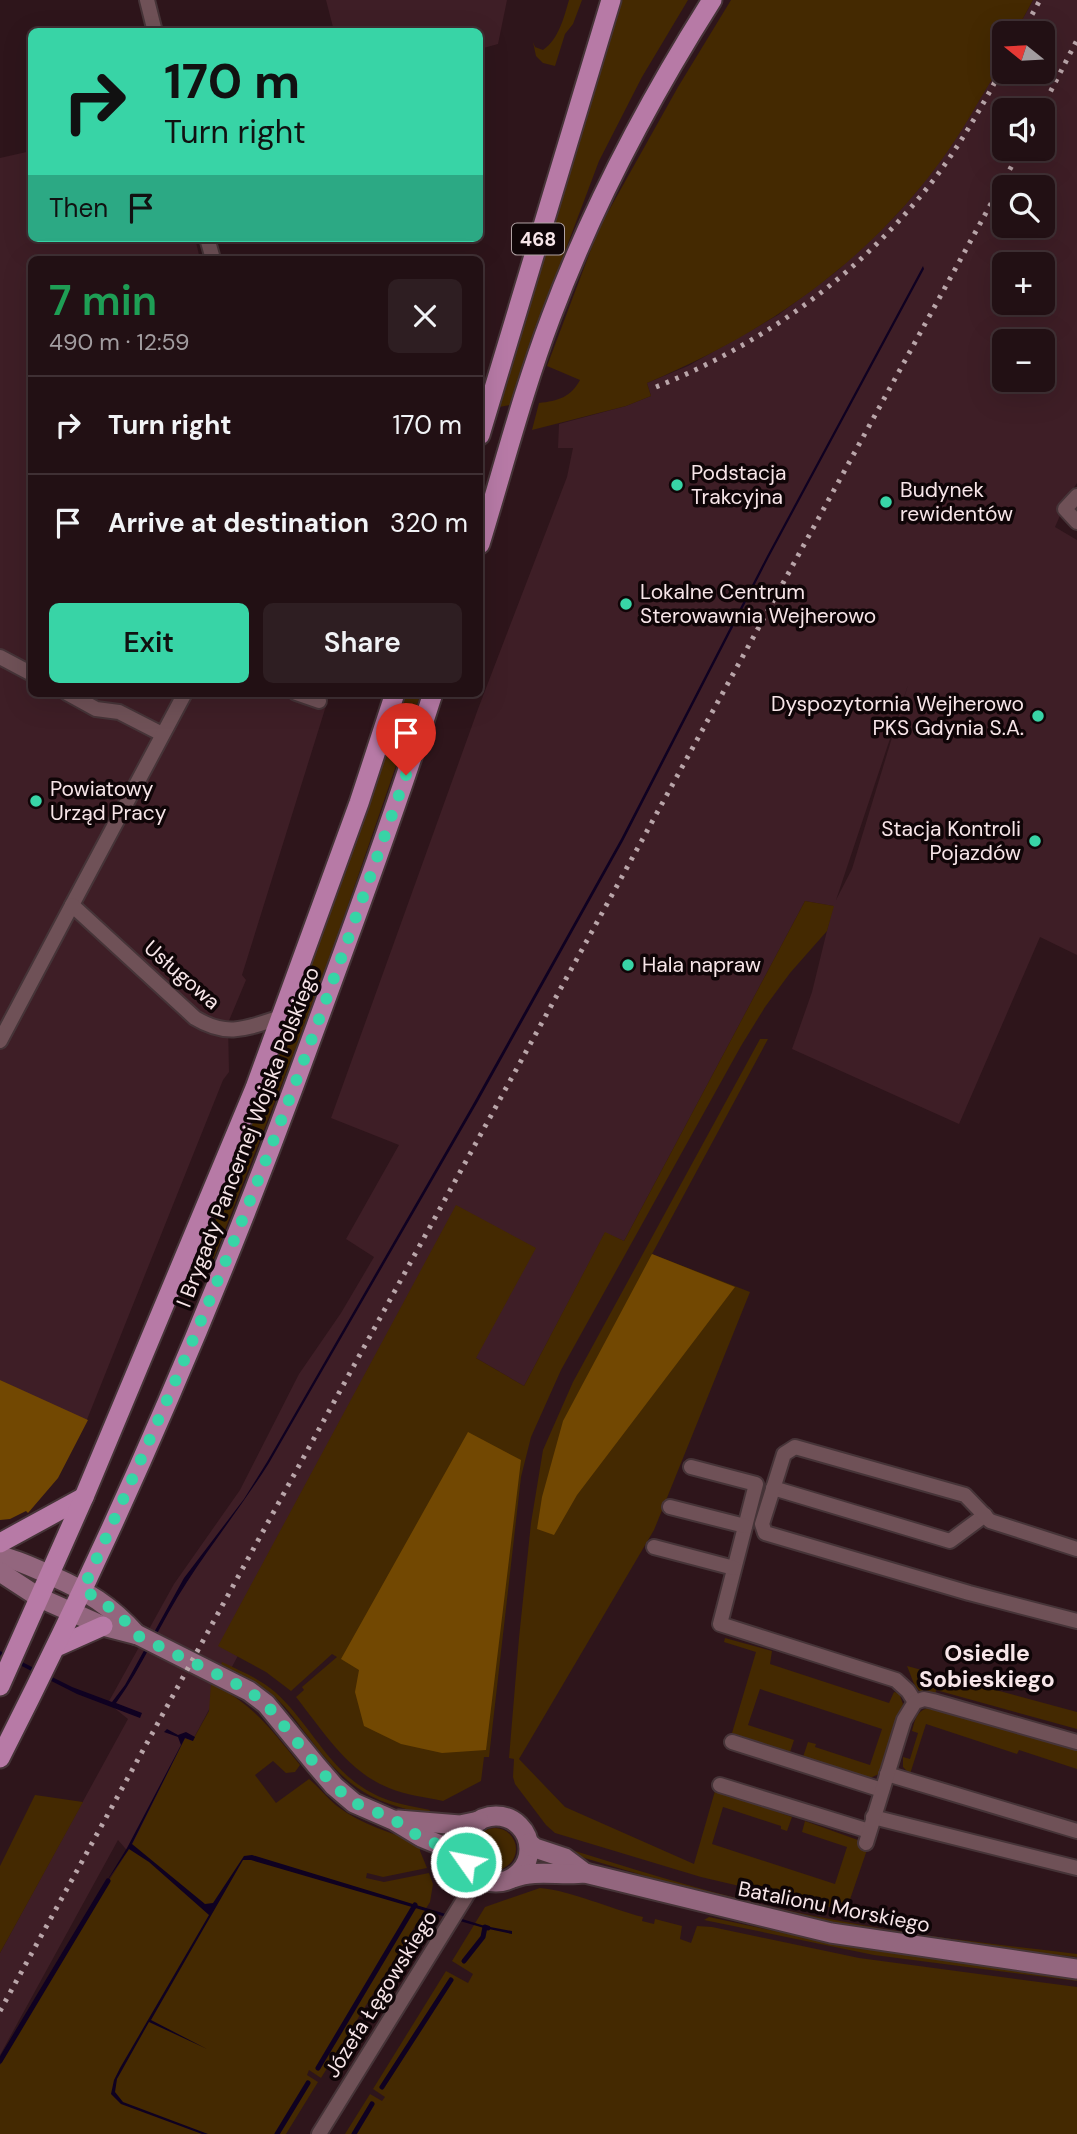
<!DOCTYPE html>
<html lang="en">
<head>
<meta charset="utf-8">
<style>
  body { margin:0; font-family:"DM Sans",sans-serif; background:#2e1e22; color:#f1f3f6; height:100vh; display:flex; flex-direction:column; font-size:26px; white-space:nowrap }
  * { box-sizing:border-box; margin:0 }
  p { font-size:23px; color:#a29da0 }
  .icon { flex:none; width:38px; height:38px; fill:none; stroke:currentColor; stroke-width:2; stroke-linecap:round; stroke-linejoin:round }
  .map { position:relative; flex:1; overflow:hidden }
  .sheet { position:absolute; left:28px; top:256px; width:455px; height:441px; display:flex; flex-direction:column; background:#221014; border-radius:10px; box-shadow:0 7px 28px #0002,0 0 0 2px #3f3034 }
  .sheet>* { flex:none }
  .top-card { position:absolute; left:28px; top:28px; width:455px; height:214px; border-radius:10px; box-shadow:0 7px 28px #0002,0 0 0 2px #3f3034; background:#38d4a6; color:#111; overflow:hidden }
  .needle { width:46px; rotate:288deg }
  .fabs { position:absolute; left:992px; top:21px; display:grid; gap:14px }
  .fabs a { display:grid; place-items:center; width:63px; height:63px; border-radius:10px; background:#221014; box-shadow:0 7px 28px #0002,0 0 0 2px #3f3034; font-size:35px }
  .pin { position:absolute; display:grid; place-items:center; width:60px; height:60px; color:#fff; margin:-72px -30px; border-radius:50% 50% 50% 0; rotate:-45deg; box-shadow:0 0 7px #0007 }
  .pin .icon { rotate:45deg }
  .me { position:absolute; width:77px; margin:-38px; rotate:303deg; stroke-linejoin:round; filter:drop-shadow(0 0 5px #0008) }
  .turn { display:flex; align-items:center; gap:24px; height:147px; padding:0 21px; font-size:32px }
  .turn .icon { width:91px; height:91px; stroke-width:2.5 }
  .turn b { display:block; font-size:49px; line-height:60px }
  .then { display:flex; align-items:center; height:66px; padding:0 21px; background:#0003; gap:14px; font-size:26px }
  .round { display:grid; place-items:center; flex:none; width:74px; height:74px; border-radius:10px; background:#2e1e22 }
  .summary { display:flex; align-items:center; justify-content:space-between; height:119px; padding:0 21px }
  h1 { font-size:42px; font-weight:600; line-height:52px; color:#1e9e55 }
  .cta { display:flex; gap:14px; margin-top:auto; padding:14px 21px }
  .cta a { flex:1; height:80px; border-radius:10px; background:#38d4a6; color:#111; font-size:28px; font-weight:600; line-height:80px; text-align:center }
  .cta a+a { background:#2e1e22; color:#f1f3f6 }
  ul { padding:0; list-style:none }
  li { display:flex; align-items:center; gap:21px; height:98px; padding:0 21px; border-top:2px solid #3f3034 }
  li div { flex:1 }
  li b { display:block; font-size:26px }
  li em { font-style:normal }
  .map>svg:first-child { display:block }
  .built { fill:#3e1e26; fill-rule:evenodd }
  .green { fill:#442901 }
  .forest { fill:#724802 }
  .water { fill:#0f0121 }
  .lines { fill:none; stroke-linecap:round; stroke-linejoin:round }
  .stream { stroke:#0f0121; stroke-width:5 }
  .minor-casing { stroke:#463438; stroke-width:18 }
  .secondary-casing { stroke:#463438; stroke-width:23 }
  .primary-casing { stroke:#463438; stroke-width:23 }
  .minor { stroke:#6f5157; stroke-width:14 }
  .secondary { stroke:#93667e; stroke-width:19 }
  .primary { stroke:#b77aa6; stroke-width:19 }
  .rail { stroke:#b9a5a9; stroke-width:5; stroke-dasharray:3.5 7; stroke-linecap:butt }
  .route { stroke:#38d4a6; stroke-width:12; stroke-dasharray:0 21.6 }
  .poi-dot { fill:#38d4a6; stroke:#0f0507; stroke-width:2.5 }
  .labels { text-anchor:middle; stroke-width:7; stroke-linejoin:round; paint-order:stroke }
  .shield { fill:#0f0507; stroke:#b1a2a4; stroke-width:2 }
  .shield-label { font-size:19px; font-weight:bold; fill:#f7e5e8 }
  .poi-label { font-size:21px; fill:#f7e5e8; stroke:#0f0507; text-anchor:start }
  .street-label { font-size:21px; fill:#f7e5e8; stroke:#0f0507 }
  .neighbourhood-label { font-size:23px; font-weight:bold; fill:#f7e5e8; stroke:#0f0507 }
</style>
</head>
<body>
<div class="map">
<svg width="1077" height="2134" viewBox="0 0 1077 2134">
  <rect width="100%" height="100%" fill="#2e151b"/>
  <g class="built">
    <polygon points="326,0 507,0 498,44 480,49 480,32 334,31"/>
    <path d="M 1033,0 L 1077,0 L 1077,483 L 1069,495 L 1055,527 L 1077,540 L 1077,955 L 1040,937 L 959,1124 L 792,1049 L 812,992 L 833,906 L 805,901 L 624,1241 L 605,1233 L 524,1386 L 476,1358 L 299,1542 L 131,1855 L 118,1840 L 0,2055 L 0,1953 L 128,1719 L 108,1703 L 174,1584 L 240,1490 L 299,1374 L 341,1313 L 374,1257 L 346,1239 L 399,1145 L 331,1118 L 478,709 L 567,477 L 573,448 L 558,448 L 559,424 L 626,406 L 651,396 L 647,383 L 688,366 L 778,315 L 838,270 L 895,216 L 920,187 L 969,117 L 1004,53 L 1004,72 L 1043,72 L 1043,33 L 1015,33 ZM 1004,110 L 1043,110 L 1043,149 L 1004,149 ZM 1004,187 L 1043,187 L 1043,226 L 1004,226 ZM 1004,264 L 1043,264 L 1043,303 L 1004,303 ZM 1004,341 L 1043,341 L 1043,380 L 1004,380 ZM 908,685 L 852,869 L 836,900 Z"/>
    <polygon points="31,151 32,238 195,238 200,259 32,259 32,693 330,693 242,975 246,980 228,1023 229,1072 223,1080 86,1422 0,1380 0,158"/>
  </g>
  <g class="green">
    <path d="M 569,0 L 582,0 L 573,24 L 565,34 L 555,66 L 543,63 L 536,56 L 533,42 L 535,47 L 543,50 C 559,39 564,17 569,0 Z"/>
    <polygon points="620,0 688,0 642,77 599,161 535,331 510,405 499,407 505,375"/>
    <path d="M 731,0 L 1033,0 L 1015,33 L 1004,33 C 1004,40 1006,48 1004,54 C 998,72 985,90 976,106 C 902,237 784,326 647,383 L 651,396 L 626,406 L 532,430 L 539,403 C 558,401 571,397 580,380 L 547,366 L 599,228 L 678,87 Z"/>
    <polygon points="406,693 421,693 323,978 211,1266 204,1263 222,1198 308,974"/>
    <path d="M 805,901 L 834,906 L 827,931 L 790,973 L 765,1007 L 741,1046 L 561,1370 L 531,1437 L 521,1477 L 489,1757 L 484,1757 L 481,1781 L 443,1801 C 425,1797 406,1795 389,1788 C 348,1772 323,1731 296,1697 L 304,1690 L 302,1687 L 337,1657 L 332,1654 L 291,1691 L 266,1672 L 218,1646 L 456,1205 L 536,1248 L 476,1358 L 524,1386 L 605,1232 L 624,1241 Z"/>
    <polygon points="760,1039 768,1039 652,1254 750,1292 654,1530 519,1759 565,1807 694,1864 715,1791 792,1817 787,1831 781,1829 781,1826 723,1807 712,1844 835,1884 847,1847 802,1832 805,1821 869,1844 846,1911 701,1877 555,1833 546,1825 515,1784 513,1777 514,1759 509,1758 519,1638 531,1523 543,1450 573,1382"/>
    <polygon points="725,1638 772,1651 770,1664 889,1703 894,1692 899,1693 903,1704 879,1774 870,1778 803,1757 808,1742 816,1744 815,1747 870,1765 882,1729 760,1689 748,1725 794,1740 790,1752 732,1733 756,1652 724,1642"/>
    <path d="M 222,1662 C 240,1671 259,1678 275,1692 C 310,1723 329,1771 372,1793 C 390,1803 410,1806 430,1810 L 428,1814 C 369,1802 347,1787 310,1739 C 299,1725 289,1710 276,1698 C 260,1683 240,1675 221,1665 Z"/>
    <path d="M 907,1666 L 1077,1712 L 1077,1729 L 936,1690 L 935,1699 C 914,1692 915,1685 907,1666 Z"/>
    <path d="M 211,1683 C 252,1703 272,1730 300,1765 L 295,1772 L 286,1773 L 273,1761 L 255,1775 L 276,1803 L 309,1779 C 319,1787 327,1798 337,1806 C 362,1825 392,1833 420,1843 L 420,1851 L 427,1868 L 383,1877 L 367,1873 L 366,1878 L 384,1882 L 429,1873 L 433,1884 L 430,1902 L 321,2078 L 309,2070 L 307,2075 L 318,2082 L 286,2134 L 0,2134 L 0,2065 L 89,1912 L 134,1841 L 185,1738 L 192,1741 L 194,1738 L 209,1711 Z"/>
    <path d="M 927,1708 L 1077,1747 L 1077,1769 L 1019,1750 L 1017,1754 L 926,1724 L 910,1774 L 903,1767 L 903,1757 L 910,1759 L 918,1733 L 912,1731 C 915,1720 916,1712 927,1708 Z"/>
    <polygon points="35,1795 83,1802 0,1953 0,1866"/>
    <circle cx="495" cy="1849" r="21"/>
    <path d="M 562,1847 C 652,1875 742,1903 835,1920 C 915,1936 996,1944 1077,1954 L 1077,1957 C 1003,1948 928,1942 855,1928 C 755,1910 658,1880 561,1851 Z"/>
    <path d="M 540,1888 C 573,1891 610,1909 643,1917 L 642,1921 L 654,1924 L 655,1919 L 682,1926 L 680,1939 L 691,1943 L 697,1926 L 712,1927 L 859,1958 L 1077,1987 L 1077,2134 L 345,2134 L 370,2094 L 382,2101 L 385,2097 L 373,2089 L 446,1971 L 468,1983 L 473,1974 L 452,1961 L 485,1907 Z"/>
    <polygon points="709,1917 849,1947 1077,1978 1077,1981 874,1955 704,1920"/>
  </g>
  <g class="forest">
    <polygon points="652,1254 735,1287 577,1495 554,1535 537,1529 542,1497 563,1421"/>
    <polygon points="0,1380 88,1420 58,1478 28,1513 26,1511 10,1519 0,1520"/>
    <polygon points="468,1432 521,1460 486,1750 442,1753 401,1744 364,1726 355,1692 359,1670 341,1659"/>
  </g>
  <g class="water">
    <path d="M 923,266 L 924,269 L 769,557 L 623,841 L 477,1103 L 269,1463 C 243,1504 213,1542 187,1582 C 161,1621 143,1666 116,1703 L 142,1713 L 140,1718 L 77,1694 L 0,1655 L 0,1651 L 72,1687 L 112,1702 L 125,1685 L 184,1578 L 244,1499 L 267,1462 L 472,1106 L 621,839 L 767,556 Z"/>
    <polygon points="167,1729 178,1735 186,1732 195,1737 193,1741 185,1738 132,1844 205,1904 213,1903 244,1856 252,1855 485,1926 512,1931 512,1934 484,1928 251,1860 243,1860 151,2020 207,2049 149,2022 117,2079 115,2092 123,2102 208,2134 202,2134 121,2104 111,2094 114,2080 120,2068 209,1915 149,1862 129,1849 105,1884 127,1848 181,1745 178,1737 164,1732"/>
  </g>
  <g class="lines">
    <g class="stream">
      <polyline points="464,1961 483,1937 485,1927 488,1928"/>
      <polyline points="0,2061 108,1881"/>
      <polyline points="318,2068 415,1905"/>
      <polyline points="382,2087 451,1980"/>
      <polyline points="277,2134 308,2083"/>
      <polyline points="354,2134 372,2104"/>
    </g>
    <defs>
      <g id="minor">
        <polyline points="147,0 155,32"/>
        <polyline points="207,238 213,259"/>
        <polyline points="1077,496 1065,509 1077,522"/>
        <polyline points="0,657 32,674"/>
        <polyline points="67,693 96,709 119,712 162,734"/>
        <polyline points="296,693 319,701"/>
        <polyline points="72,905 185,693"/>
        <path d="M 0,1041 L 72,905 L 195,1018 C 228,1038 247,1028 281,1017"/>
        <polyline points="691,1467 756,1484 720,1624 896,1680 908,1691 915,1702"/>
        <polyline points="773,1488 950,1541 985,1515"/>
        <polyline points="670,1507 745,1526"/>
        <polyline points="654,1547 734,1568"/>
        <polyline points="1077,1549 990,1521 965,1495 795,1447 784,1454 762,1524 765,1533 969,1593 1077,1621"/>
        <polyline points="732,1742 882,1790"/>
        <polyline points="887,1774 1077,1831"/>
        <polyline points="720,1785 869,1831"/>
        <polyline points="873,1817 1077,1868"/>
        <polyline points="866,1843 904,1720 915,1702 924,1699 933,1701 1077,1742"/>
        <polyline points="319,2134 478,1877"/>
      </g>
      <g id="secondary">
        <path d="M 0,1556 C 19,1560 34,1568 52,1576 C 88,1592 110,1605 137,1635"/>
        <polyline points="0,1572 40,1598 103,1626 138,1635 249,1691 266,1704 316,1765 334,1786 354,1803 393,1820 421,1837 450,1849 465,1862"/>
        <circle cx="496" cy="1849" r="33"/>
        <polyline points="398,1820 460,1825 479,1821"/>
        <polyline points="529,1843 535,1848 565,1858 585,1873"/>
        <path d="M 513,1878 C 536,1869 560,1876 585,1873 L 831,1933 L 1077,1969"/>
      </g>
      <g id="primary">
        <polyline points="480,435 611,0"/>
        <path d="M 480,544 C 503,469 523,391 551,317 C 593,205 648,101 712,0"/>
        <polyline points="0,1543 84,1497"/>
        <polyline points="56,1647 103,1626"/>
        <polyline points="0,1686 84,1497 255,1088 359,803 395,693"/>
        <path d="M 0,1758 C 111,1540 209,1315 294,1086 C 342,955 391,825 433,693"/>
      </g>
    </defs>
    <use href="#minor" class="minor-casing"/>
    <use href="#secondary" class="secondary-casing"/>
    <use href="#primary" class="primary-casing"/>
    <use href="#minor" class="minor"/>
    <use href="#secondary" class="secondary"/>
    <use href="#primary" class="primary"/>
    <g class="rail">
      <polyline points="1022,33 1040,0"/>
      <polyline points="1041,110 1077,40"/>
      <path d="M 656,387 C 766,343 866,270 938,174 C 963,140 984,103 1004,65"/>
      <polyline points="0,2011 1021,149"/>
    </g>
  </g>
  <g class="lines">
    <path class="route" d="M 406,775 C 352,929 298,1082 237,1233 C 189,1353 136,1471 83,1589 L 119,1614 L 138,1636 L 227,1679 L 249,1691 L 266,1704 L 316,1765 L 334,1786 L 355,1803 L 393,1819 L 421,1838 L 450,1849 L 466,1862"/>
  </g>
  <g class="poi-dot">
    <circle cx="677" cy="485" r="7"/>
    <circle cx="886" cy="502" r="7"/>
    <circle cx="626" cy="604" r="7"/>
    <circle cx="1038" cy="716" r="7"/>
    <circle cx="36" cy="801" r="7"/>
    <circle cx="1035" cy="841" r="7"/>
    <circle cx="628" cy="965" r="7"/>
  </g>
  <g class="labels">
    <rect class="shield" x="512" y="223.5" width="52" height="31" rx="5"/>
    <g class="shield-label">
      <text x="538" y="246">468</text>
    </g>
    <g class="poi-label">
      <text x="691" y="480">Podstacja<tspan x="691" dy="24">Trakcyjna</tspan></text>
      <text x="900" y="497">Budynek<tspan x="900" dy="24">rewidentów</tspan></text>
      <text x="640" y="599">Lokalne Centrum<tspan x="640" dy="24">Sterowawnia Wejherowo</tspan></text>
      <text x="1024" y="711" text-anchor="end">Dyspozytornia Wejherowo<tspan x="1024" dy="24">PKS Gdynia S.A.</tspan></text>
      <text x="50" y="796">Powiatowy<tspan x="50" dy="24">Urząd Pracy</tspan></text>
      <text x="1021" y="836" text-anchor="end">Stacja Kontroli<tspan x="1021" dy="24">Pojazdów</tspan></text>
      <text x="642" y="972">Hala napraw</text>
    </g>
    <g class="street-label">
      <text transform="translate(182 975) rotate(41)" y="7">Usługowa</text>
      <text transform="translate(248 1137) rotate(-69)" y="7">I Brygady Pancernej Wojska Polskiego</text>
      <text transform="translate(834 1907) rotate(11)" y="7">Batalionu Morskiego</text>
      <text transform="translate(381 1994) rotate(-58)" y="7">Józefa Łęgowskiego</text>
    </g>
    <g class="neighbourhood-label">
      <text x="987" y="1661">Osiedle<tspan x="987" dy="26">Sobieskiego</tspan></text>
    </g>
  </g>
</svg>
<div class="fabs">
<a><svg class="needle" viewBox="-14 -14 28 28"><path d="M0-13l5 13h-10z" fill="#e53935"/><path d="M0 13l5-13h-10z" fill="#a29da0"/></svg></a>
<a><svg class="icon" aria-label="sound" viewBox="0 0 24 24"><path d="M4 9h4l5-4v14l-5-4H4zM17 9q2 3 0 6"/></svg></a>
<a><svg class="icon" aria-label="search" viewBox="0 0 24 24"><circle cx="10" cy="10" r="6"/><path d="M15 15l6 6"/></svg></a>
<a>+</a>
<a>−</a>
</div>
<div class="pin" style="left:406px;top:775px;background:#d93025"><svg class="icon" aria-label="arrive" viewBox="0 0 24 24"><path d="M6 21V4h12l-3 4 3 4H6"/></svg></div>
<svg class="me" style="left:466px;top:1862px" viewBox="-20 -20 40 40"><circle r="17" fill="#38d4a6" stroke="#fff" stroke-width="3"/><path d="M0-11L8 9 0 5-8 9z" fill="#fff"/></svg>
<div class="top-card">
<div class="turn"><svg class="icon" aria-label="right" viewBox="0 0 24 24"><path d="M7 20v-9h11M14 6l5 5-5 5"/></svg><div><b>170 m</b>Turn right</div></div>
<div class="then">Then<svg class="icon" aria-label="arrive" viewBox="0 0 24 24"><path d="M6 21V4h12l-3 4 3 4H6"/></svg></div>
</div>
<section class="sheet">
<div class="summary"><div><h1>7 min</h1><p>490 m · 12:59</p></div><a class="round"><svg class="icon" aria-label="close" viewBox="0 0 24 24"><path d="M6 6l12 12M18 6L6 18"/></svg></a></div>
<ul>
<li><svg class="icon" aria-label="right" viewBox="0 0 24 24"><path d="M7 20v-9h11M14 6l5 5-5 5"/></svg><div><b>Turn right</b></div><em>170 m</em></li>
<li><svg class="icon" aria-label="arrive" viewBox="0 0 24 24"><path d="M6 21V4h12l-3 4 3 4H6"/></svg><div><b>Arrive at destination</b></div><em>320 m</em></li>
</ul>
<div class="cta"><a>Exit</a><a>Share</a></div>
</section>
</div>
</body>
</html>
